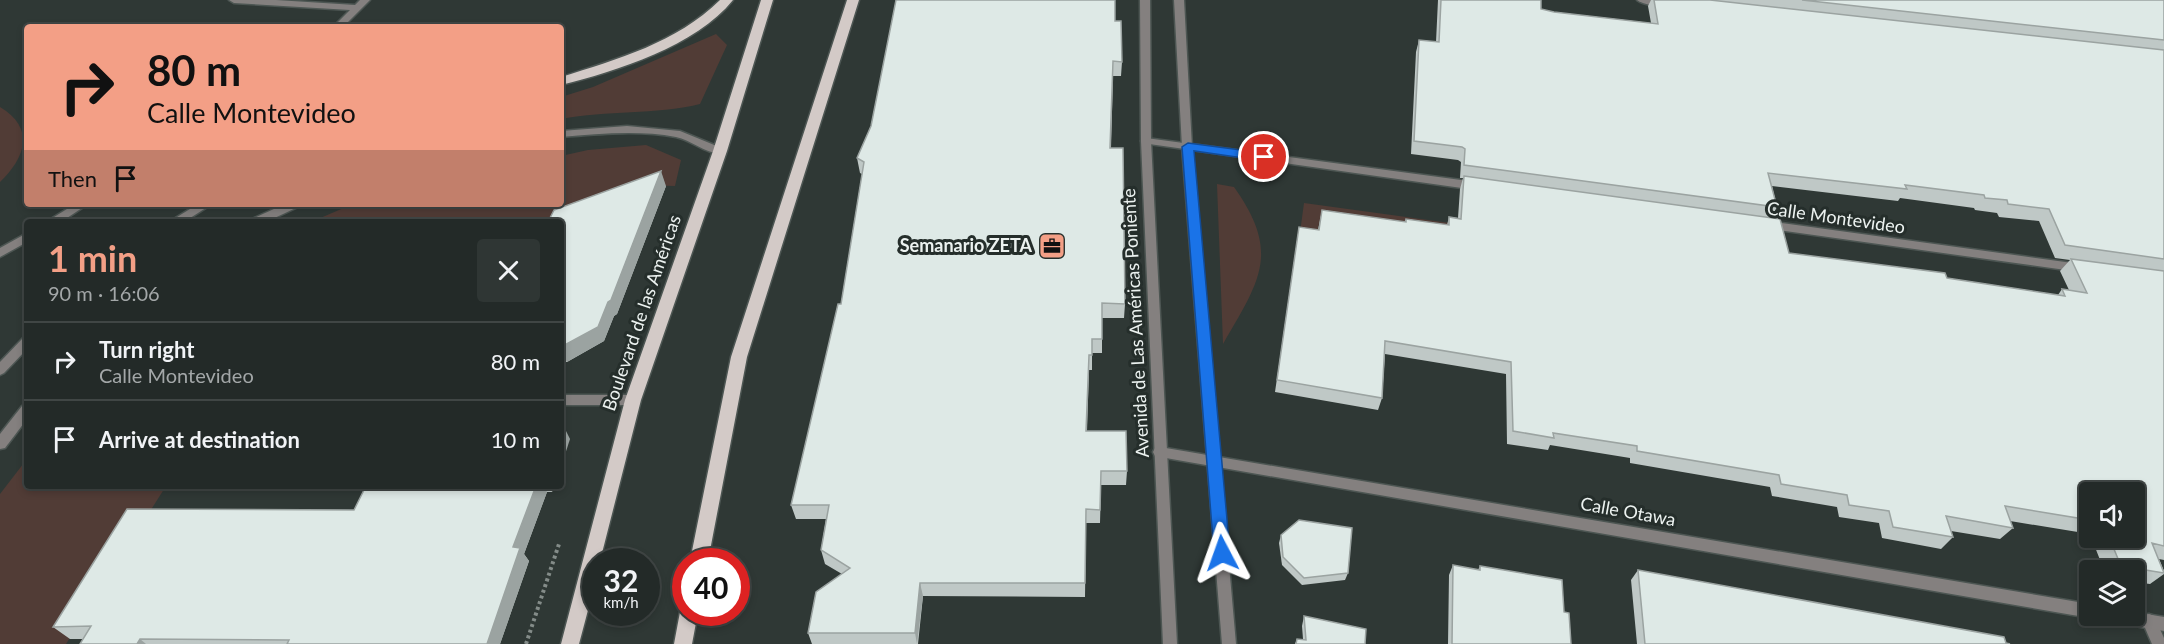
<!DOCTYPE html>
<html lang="en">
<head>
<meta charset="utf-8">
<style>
  body { margin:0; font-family:Lato,sans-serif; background:#2f3634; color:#f1f3f6; height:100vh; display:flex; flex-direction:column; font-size:22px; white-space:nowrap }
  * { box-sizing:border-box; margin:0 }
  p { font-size:20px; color:#a3a7a8 }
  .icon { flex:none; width:33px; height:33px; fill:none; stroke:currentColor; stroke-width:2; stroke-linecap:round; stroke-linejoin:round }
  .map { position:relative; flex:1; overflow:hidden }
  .drawer { position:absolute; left:24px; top:219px; width:540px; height:270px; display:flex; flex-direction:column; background:#232a28; border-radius:6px; box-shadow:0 3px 9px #0003,0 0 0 2px #404645 }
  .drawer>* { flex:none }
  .top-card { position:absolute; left:24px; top:24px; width:540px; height:183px; border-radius:6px; box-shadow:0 3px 9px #0003,0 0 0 2px #404645; background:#f39f86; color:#111; overflow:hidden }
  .controls { position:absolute; left:2079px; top:482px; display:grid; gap:12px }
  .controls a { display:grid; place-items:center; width:66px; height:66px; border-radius:6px; background:#232a28; box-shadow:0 3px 9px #0003,0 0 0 2px #404645; font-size:30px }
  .speed { position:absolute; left:582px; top:548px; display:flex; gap:12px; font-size:30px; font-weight:700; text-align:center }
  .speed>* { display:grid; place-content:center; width:78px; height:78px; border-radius:50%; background:#232a28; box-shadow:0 3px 9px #0003,0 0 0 2px #404645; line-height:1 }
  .speed small { font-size:15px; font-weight:400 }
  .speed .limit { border:9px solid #d22; background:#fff; color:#111 }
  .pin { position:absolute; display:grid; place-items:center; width:51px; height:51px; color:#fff; margin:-26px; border:3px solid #fff; border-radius:50%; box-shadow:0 2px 6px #0007 }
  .me { position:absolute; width:66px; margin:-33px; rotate:356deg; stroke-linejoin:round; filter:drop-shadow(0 0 4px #0008) }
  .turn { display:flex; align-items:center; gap:21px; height:126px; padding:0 24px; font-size:27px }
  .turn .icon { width:78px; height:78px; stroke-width:2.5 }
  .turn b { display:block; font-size:42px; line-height:51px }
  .then { display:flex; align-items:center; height:57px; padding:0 24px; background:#0003; gap:12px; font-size:22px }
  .round { display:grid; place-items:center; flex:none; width:63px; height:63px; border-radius:6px; background:#2f3634 }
  .head { display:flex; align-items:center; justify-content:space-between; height:102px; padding:0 24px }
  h1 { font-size:36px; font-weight:700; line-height:45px; color:#f39f86 }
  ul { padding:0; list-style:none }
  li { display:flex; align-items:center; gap:18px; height:78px; padding:0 24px; border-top:2px solid #404645 }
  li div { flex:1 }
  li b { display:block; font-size:22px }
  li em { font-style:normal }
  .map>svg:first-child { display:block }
  .green { fill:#513c36 }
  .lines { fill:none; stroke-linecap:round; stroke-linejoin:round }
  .service-casing { stroke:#4d5653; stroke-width:3 }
  .minor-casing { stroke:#4d5653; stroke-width:3 }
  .tertiary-casing { stroke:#4d5653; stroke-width:3 }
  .primary-casing { stroke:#4d5653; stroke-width:3 }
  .path { stroke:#848c89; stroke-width:4; stroke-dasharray:3 3; stroke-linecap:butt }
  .service { fill:#84807f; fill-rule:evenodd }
  .minor { fill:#84807f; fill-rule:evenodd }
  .tertiary { fill:#84807f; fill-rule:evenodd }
  .primary { fill:#d3cac7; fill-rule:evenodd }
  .wall { fill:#bfc8c6; fill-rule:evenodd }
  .shaded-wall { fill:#9ba3a1 }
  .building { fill:#dee9e6; stroke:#9ba3a1; stroke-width:1.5 }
  .route { fill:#1a73e8; stroke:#114b97; stroke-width:1.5 }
  .labels { text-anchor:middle; stroke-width:6; stroke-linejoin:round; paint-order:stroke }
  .street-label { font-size:18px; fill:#ecf2f0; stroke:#252e2b }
  .poi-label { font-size:18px; font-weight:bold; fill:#ecf2f0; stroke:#252e2b; text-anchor:end }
</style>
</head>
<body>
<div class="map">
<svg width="2164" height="644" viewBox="0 0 2164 644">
  <rect width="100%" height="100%" fill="#2f3835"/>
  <g class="green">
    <path d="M 716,34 L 727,45 L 700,104 C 655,115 607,110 561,119 L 561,97 L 593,87 Z"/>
    <path d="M 0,107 C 35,128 26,157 0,182 Z"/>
    <polygon points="646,145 681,160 675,186 636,185 542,222 311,222 353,204 561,204 561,156 588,150"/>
    <path d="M 1217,184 L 1234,187 C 1281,253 1260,280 1223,344 Z"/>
    <polygon points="1304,203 1450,223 1445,230 1319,223 1317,243 1299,240"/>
    <polygon points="27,459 27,486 166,486 66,644 0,644 0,494"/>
  </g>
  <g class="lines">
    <defs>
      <polygon id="service" points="2149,614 2154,616 2164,638 2164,644 2152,644 2142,621 2144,616"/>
      <g id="minor">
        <polygon points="229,0 276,0 355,5 360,0 370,0 343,27 333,27 350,10 234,3"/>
        <path d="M 1637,0 L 1663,0 L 1670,3 C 1662,8 1644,5 1637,0 Z"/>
        <polygon points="1146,138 1476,182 1481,186 1476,190 1142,143 1141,141 1142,139"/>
        <polygon points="75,204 88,204 61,222 46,222"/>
        <polygon points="1767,221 2080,264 2086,268 2080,272 1763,228 1761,225 1763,222"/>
        <polygon points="27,233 27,242 0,257 0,248"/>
        <polygon points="561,395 633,395 637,396 639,400 637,404 633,405 561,405"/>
        <polygon points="1160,447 2090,604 2090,615 2095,615 2090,618 1160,457 1155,456 1153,452 1155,448"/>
        <polygon points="2134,612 2164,617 2164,631 2112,622 2107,620 2105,615 2134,615"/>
      </g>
      <g id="tertiary">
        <polygon points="1140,0 1150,0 1151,141 1177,644 1163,644 1141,141"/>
        <polygon points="1174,0 1184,0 1192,147 1236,644 1222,644 1182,147"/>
        <path d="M 627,126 L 680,131 L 724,149 L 725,151 L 724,153 C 708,156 692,140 676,137 C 638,130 599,134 561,137 L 561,131 Z"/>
        <polygon points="198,204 212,204 184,222 169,222"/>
        <polygon points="285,204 299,204 298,207 266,222 250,222 252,219"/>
        <polygon points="27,336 27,349 4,373 0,375 0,362 23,338"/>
        <polygon points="27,405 27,419 5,448 0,449 0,434 22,406"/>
      </g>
      <g id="primary">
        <path d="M 720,0 L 733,0 C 696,46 617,71 561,85 L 561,77 C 618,59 676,43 720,0 Z"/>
        <polygon points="761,0 773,0 727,151 641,400 600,561 596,561 596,580 579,644 561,644 625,400 713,151"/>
        <polygon points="847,0 859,0 747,357 708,561 690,561 731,357"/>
        <polygon points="686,605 686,612 698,612 692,644 674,644 680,612"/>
      </g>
    </defs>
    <use href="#service" class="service-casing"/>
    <use href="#minor" class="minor-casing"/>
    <use href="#tertiary" class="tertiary-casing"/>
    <use href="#primary" class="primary-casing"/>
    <polyline class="path" points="526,644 559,544"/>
    <use href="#service" class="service"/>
    <use href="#minor" class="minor"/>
    <use href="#tertiary" class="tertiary"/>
    <use href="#primary" class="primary"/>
  </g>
  <g class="wall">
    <path d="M 1438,0 L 1541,0 L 1541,9 L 1554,12 L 1651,23 L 1648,6 L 1651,0 L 2164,0 L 2164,560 L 2159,559 L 2164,571 L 2164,574 L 2150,584 L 2134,582 L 2134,570 L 2104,570 L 2091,537 L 2134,537 L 2090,492 L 2090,534 L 2010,521 L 2013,528 L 2000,539 L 1951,531 L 1953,537 L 1941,549 L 1882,538 L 1879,523 L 1839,517 L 1837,507 L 1772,496 L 1770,487 L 1630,463 L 1630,458 L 1550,445 L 1548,450 L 1507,444 L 1506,374 L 1385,354 L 1382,398 L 1378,410 L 1275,392 L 1299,227 L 1318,230 L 1322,210 L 1404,222 L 1406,219 L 1447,225 L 1449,217 L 1458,218 L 1460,189 L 1463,178 L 1460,178 L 1461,162 L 1458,160 L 1411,154 L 1416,52 L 1419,40 L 1436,42 ZM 1772,186 L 1898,201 L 1900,198 L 1974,208 L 1975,210 L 1997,213 L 1999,217 L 2039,221 L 2055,258 L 2070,260 L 2060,271 L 2069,290 L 2062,289 L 2058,295 L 1947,278 L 1789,253 L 1771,218 L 1777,207 Z"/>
    <polygon points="1115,21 1122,62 1121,76 1113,76 1111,148 1125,304 1124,318 1102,318 1102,353 1092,353 1092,370 1089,370 1087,431 1127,471 1126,485 1101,485 1100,523 1086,523 1085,597 923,596 918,644 812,644 808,633 842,574 825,564 821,550 826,519 796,519 791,505 841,304 862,174 860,173 857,158 871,126"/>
    <polygon points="666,186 617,314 614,316 604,341 567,362 561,362 561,222"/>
    <polygon points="366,486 554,486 552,492 547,492 524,554 529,561 500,644 80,644 83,639 70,639 53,627 354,510"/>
    <polygon points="1281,535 1348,573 1345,580 1302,585 1282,565 1279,543"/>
    <polygon points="1453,565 1478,570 1480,566 1564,612 1571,644 1448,644 1449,575"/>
    <polygon points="1638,570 2006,643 2010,644 1637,644 1631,580"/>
    <polygon points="1304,616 1365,644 1295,644 1297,639 1303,639 1302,626"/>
  </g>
  <g class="shaded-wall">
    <polygon points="661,171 666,186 617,314 614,316 604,341 567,362 561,350 561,347"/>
    <polygon points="563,425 570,439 561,467 561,431"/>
    <polygon points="536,486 543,486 547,492 524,554 529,561 500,644 487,644 513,547"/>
    <polygon points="549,486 554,486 552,492"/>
    <polygon points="920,583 923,596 917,644 915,633"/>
    <polygon points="140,639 146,644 137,644"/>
  </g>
  <g class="building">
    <polygon points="896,0 1115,0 1115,21 1121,21 1122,62 1113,61 1110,148 1123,148 1125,304 1102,303 1102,339 1092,339 1092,355 1089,355 1086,431 1126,431 1127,471 1101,471 1100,510 1086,509 1085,583 920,583 915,633 808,633 816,592 850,568 821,550 829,505 791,505 838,304 841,304 864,162 857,158 871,126"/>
    <polygon points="1441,0 1541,0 1541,9 1554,12 1658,24 1654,0 1710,0 2164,50 2164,259 2065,245 2049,209 2008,204 2007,200 1985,198 1984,195 1905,185 1907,189 1768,173 1777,207 1464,165 1465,149 1462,147 1414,141 1419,40 1439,42"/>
    <polygon points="1802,0 2164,0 2164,40"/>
    <polygon points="661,171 611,300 608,302 598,327 561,347 561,222 548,222 554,210"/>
    <polygon points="1464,176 1780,219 1789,253 1945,273 1947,278 2065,296 2062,289 2087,293 2071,259 2164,271 2164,546 2152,543 2164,573 2121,566 2109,537 2134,537 2134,492 2090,492 2090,520 2005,506 2013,528 1946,516 1953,537 1893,527 1889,511 1849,505 1847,495 1781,484 1779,475 1637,451 1637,446 1553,433 1554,438 1513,431 1511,362 1385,341 1382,398 1277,380 1299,227 1319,230 1322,210 1406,222 1406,219 1449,225 1449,217 1461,219"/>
    <polygon points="366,486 536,486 513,547 520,548 487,644 287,644 289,640 140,639 137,644 80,644 91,626 53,627 127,509 354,510"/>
    <polygon points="1299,520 1352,528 1348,573 1304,578 1283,557 1281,535"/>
    <polygon points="1453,565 1480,570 1480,566 1562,580 1564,612 1569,613 1571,644 1452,644"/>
    <polygon points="1638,570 2004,637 2006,643 2010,644 1645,644"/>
    <polygon points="1304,616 1366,629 1365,644 1296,644 1297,639 1306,640"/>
  </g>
  <polygon class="route" points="1188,143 1264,153 1270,157 1264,161 1194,151 1230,553 1228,558 1222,560 1217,558 1214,553 1182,147"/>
  <defs>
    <symbol id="office-square" viewBox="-11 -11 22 22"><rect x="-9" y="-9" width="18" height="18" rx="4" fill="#f39f86" stroke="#252e2b"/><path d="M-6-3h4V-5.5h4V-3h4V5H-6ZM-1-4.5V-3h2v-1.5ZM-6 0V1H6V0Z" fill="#111"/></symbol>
  </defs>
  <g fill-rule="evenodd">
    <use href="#office-square" x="1037" y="231" width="30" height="30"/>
  </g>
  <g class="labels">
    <g class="street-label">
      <text transform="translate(1836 218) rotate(8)" y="6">Calle Montevideo</text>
      <text transform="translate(642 313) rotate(-71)" y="6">Boulevard de las Américas</text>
      <text transform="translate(1136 323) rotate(-93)" y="6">Avenida de Las Américas Poniente</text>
      <text transform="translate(1628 512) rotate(10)" y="6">Calle Otawa</text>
    </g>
    <g class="poi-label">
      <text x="1032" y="252">Semanario ZETA</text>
    </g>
  </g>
</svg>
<div class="controls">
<a><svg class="icon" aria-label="sound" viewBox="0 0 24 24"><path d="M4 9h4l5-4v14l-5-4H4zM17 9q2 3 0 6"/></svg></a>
<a><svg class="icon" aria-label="layers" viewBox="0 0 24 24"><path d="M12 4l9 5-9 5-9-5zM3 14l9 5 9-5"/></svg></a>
</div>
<div class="speed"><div>32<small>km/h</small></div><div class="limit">40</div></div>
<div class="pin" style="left:1264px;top:157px;background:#d93025"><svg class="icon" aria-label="arrive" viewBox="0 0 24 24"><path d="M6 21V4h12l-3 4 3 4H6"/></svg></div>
<svg class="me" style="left:1222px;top:553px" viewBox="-20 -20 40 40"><path d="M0-17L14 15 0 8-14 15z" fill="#1a73e8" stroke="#fff" stroke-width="4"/></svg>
<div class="top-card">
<div class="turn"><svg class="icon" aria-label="right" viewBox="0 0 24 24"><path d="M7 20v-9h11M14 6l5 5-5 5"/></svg><div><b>80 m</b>Calle Montevideo</div></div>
<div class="then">Then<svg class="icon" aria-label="arrive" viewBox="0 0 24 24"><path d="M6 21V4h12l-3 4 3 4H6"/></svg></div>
</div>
<section class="drawer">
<div class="head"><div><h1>1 min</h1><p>90 m · 16:06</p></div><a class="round"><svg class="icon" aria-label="close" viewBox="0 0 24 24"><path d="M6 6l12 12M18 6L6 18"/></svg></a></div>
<ul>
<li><svg class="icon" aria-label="right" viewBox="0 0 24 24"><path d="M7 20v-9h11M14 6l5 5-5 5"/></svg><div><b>Turn right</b><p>Calle Montevideo</p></div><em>80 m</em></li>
<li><svg class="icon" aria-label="arrive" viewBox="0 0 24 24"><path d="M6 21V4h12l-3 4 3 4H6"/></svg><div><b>Arrive at destination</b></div><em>10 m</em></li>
</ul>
</section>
</div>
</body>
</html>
